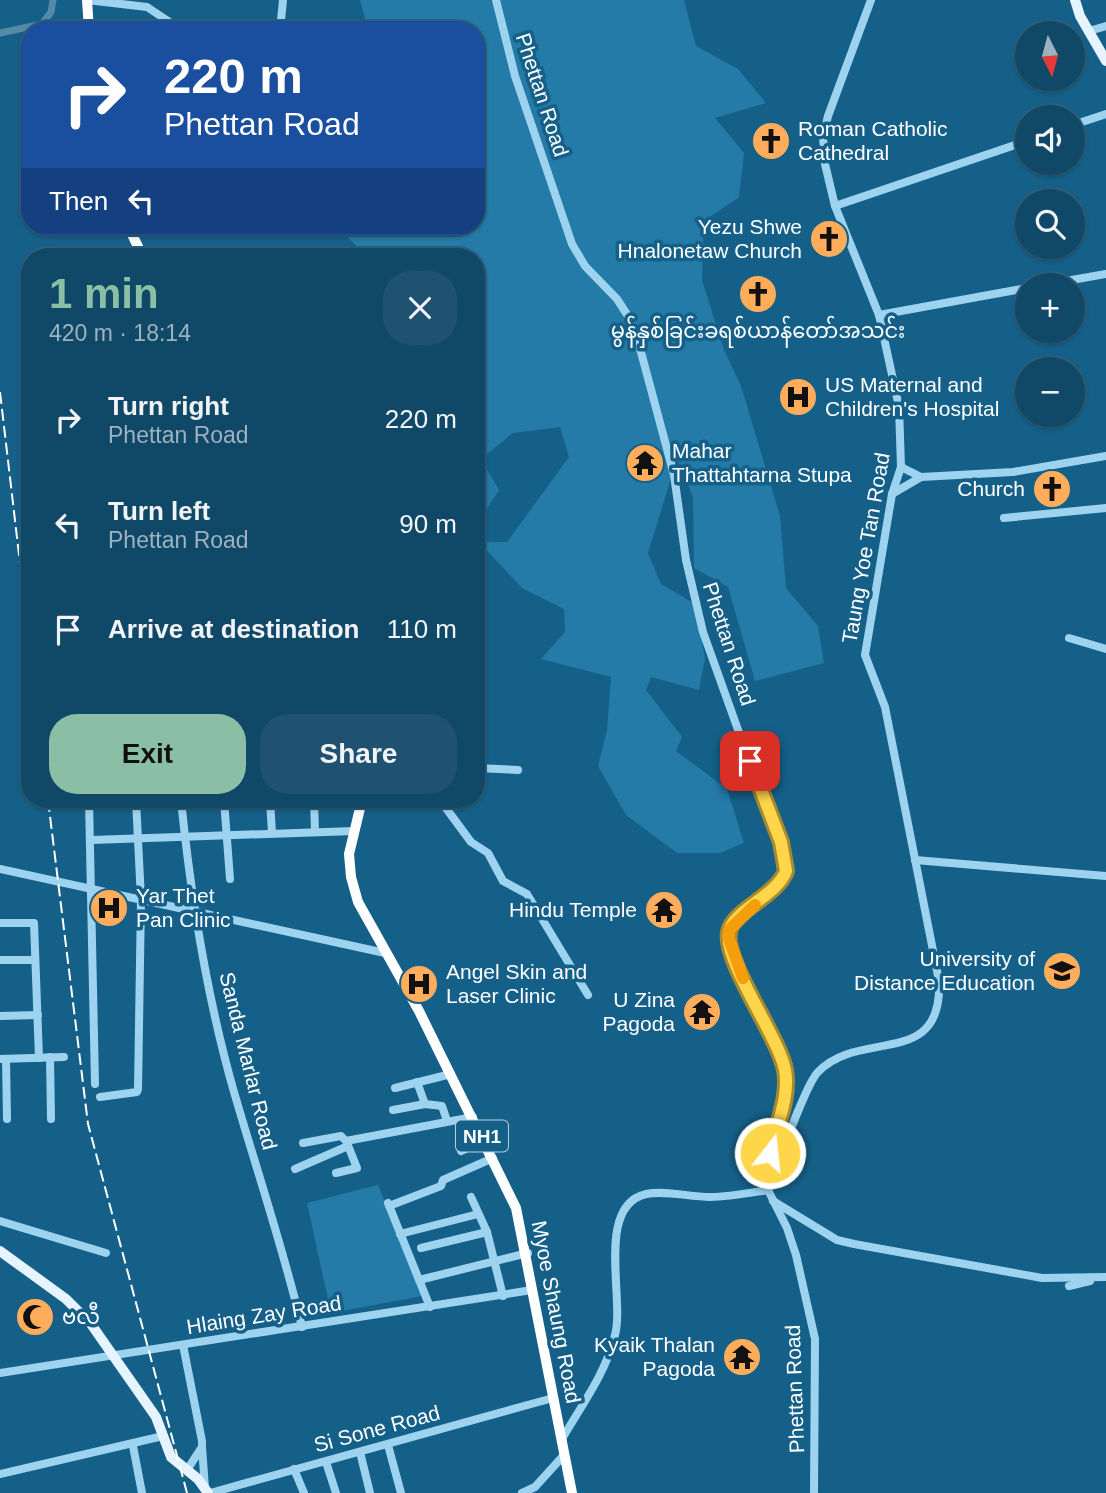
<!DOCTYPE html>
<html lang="en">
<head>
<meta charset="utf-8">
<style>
  body { margin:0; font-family:Helvetica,"Noto Sans Myanmar",sans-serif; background:#1e5270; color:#f1f3f6; height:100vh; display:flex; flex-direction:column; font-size:26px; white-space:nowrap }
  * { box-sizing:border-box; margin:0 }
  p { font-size:23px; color:#9cb2c0 }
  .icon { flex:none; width:38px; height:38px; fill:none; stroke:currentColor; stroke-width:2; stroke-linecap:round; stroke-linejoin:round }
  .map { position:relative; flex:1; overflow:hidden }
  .sheet { position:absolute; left:21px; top:248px; width:464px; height:560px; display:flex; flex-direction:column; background:#104867; border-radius:28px; box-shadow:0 2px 5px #0004,0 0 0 2px #30607b }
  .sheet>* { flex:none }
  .top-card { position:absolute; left:21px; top:21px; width:464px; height:214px; border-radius:28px; box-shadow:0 2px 5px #0004,0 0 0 2px #30607b; background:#1a4fa0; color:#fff; overflow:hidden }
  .needle { width:46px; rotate:174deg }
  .fabs { position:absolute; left:1015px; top:21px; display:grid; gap:14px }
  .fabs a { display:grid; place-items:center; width:70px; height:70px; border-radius:50%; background:#104867; box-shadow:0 2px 5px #0004,0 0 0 2px #30607b; font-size:35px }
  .pin { position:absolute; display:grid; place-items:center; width:60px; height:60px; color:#fff; margin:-30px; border-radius:14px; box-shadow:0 4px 10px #0006 }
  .me { position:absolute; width:77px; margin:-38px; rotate:16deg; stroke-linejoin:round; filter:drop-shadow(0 0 5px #0008) }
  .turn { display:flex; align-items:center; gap:24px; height:147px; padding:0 28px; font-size:32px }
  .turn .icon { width:91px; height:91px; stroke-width:2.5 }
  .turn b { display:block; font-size:49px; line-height:60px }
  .then { display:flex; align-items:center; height:66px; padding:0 28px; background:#0003; gap:14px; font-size:26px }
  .round { display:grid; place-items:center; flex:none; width:74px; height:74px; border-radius:28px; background:#1e5270 }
  .headline { display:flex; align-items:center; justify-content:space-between; height:119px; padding:0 28px }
  h1 { font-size:42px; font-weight:800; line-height:52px; color:#8abfa5 }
  .cta { display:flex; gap:14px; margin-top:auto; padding:14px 28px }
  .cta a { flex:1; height:80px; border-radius:28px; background:#8abfa5; color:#111; font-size:28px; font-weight:800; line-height:80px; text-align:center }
  .cta a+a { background:#1e5270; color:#f1f3f6 }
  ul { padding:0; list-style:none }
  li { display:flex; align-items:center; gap:21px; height:105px; padding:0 28px }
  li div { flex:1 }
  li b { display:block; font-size:26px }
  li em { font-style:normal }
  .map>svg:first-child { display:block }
  .green { fill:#247ba7 }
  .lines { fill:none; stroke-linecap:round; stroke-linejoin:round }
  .canal { stroke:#548aa8; stroke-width:7 }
  .minor { stroke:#9dd3ef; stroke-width:8 }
  .major { stroke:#e5f4ff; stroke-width:10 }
  .highway { stroke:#fff; stroke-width:10 }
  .rail { stroke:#fff; stroke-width:2; stroke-dasharray:12 5; stroke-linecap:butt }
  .route-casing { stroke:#a68a30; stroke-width:18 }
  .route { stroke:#ffd54a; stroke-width:12 }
  .slow { stroke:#f59e0b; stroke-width:12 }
  .labels { text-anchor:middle; stroke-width:7; stroke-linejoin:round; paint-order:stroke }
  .shield { fill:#156089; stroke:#b9cfdc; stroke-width:2 }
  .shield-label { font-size:19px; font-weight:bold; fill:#fff }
  .street-label { font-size:21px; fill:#fff; stroke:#156089 }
  .poi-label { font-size:21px; fill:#fff; stroke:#156089; text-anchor:start }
</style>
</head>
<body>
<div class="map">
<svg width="1106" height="1493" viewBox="0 0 1106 1493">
  <rect width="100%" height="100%" fill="#156089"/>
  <g class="green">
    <polygon points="360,0 684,0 696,46 738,69 766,103 715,118 744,153 739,197 704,221 702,280 724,350 741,386 780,516 786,588 818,626 824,663 755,681 728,587 694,568 693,497 677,459 648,553 661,584 695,604 705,658 699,690 651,677 646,690 682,737 676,751 727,789 744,843 720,853 677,853 626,815 598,766 607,730 611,677 541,659 565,632 564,609 522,588 479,542 507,542 569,457 560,427 513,433 481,459 499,490 485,512 476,510 476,257 362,257 359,249 343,232 343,226 476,226 476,30 368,30"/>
    <polygon points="378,1185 422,1296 331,1313 307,1203"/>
  </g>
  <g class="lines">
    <polyline class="canal" points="0,33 42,24 51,12 53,0"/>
    <g class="minor">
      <polyline points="87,0 147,7 171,23 192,30"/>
      <polyline points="496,0 515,76 572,244 585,266 617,299 628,316 638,341 674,475 686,560 703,632 785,861 783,879 733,923 728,939 750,996 785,1072 783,1107 766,1168 768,1190 787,1228 796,1255 815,1339 814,1493"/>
      <polyline points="280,30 283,0"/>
      <polyline points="313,30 335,23"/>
      <polyline points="1089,31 1106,26"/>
      <polyline points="1073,125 1106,114"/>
      <polyline points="835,206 1027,141"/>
      <polyline points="1043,285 1106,274"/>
      <polyline points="879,315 1027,288"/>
      <polyline points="901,467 921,477"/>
      <polyline points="892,494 921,477 1013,472 1106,456"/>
      <polyline points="1004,518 1106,508"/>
      <polyline points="1069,638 1106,649"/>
      <polyline points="476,768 518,770"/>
      <polyline points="89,800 95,1084"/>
      <path d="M 181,800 C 191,898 207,998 234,1092 C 257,1171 283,1248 302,1327"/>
      <polyline points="224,800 230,879"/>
      <polyline points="270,800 272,833"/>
      <polyline points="314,800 315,832"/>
      <polyline points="440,800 471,842 488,853 503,881 527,894 588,995"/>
      <polyline points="92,840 354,831"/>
      <polyline points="915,860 1106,876"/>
      <polyline points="0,869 385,953"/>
      <polyline points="0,923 34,923 39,1058"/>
      <polyline points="0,960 35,960"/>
      <polyline points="0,1016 38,1015"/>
      <polyline points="50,1057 51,1119"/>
      <polyline points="0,1059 64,1057"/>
      <polyline points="6,1059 7,1119"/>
      <polyline points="417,1082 425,1104"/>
      <polyline points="395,1088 451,1074"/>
      <polyline points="100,1097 137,1092 138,1089 141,899 136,800"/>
      <polyline points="393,1110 425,1104 442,1106 447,1121"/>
      <polyline points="303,1143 341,1136 346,1141 473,1117"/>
      <polyline points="461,1151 485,1140"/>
      <polyline points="295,1169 348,1146"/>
      <polyline points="336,1173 357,1168 347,1143"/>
      <polyline points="471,1197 487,1232 503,1296"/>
      <polyline points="773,1201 837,1240 854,1244 1042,1278 1106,1277"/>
      <polyline points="388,1203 430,1307"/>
      <polyline points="389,1206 441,1186 443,1180 493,1158"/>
      <polyline points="0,1221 106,1253"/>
      <polyline points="400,1234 478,1214"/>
      <polyline points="421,1248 487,1232"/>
      <polyline points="419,1280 528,1253"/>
      <polyline points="1069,1286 1090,1281"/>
      <polyline points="183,1345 202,1441 202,1447 187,1470"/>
      <polyline points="0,1373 532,1290"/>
      <path d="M 562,1439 C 581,1406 606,1373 615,1335 C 625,1299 595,1206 646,1194 C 666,1190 689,1197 710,1197 C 729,1197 749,1193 768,1190 C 777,1167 805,1085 818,1072 C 860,1028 943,1070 939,981 L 885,707 L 865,655 L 892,494 L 901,467 L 899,407 L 879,315 L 835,206 L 825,164 L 823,137 L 828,116 L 871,0"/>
      <polyline points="388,1445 401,1493"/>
      <polyline points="133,1446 142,1493"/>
      <polyline points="202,1447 205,1488"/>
      <polyline points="360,1452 370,1493"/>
      <polyline points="326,1462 336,1493"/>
      <polyline points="294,1469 304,1493"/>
      <polyline points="0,1474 163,1436"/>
      <polyline points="210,1493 553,1398"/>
      <polyline points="522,1493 535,1487 564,1455"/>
    </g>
    <g class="major">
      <polyline points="1075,0 1080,16 1106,61"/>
      <polyline points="0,1251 66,1299 91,1324 156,1417 171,1457 198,1479 208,1493"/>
    </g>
    <g class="highway">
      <polyline points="87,0 89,30"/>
      <polyline points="128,226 143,257"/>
      <polyline points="362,800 349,854 351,877 358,902 419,1011 516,1208 572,1493"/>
    </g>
    <g class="rail">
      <polyline points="0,392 30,649"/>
      <polyline points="48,800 88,1124 187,1493"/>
    </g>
  </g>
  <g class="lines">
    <defs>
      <path id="route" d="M 750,761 L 781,842 L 786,871 C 777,896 733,910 729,932 C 723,961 779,1037 785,1070 C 790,1098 776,1126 770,1153"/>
    </defs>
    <use href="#route" class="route-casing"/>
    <use href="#route" class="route"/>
    <polyline class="slow" points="743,978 729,939 729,930 755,905"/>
  </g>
  <defs>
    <symbol id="church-disc" viewBox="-11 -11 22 22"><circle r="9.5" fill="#ffad5b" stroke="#156089"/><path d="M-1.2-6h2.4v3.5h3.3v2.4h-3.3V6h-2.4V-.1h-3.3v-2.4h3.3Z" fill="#111"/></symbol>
    <symbol id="hospital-disc" viewBox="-11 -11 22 22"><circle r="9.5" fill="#ffad5b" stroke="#156089"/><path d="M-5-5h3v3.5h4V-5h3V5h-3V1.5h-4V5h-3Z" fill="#111"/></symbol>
    <symbol id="temple-disc" viewBox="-11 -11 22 22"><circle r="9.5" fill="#ffad5b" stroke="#156089"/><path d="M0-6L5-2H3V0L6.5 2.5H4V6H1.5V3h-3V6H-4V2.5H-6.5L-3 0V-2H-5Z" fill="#111"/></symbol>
    <symbol id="university-disc" viewBox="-11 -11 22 22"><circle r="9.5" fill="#ffad5b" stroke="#156089"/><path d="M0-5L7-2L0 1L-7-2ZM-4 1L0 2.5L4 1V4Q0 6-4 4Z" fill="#111"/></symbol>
    <symbol id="mosque-disc" viewBox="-11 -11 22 22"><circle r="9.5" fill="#ffad5b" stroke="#156089"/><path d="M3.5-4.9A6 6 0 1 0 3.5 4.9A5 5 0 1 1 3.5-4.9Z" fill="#111"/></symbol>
  </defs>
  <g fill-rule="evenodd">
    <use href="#church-disc" x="749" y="119" width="44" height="44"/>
    <use href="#church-disc" x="807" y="217" width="44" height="44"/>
    <use href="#church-disc" x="736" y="272" width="44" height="44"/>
    <use href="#hospital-disc" x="776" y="375" width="44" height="44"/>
    <use href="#temple-disc" x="623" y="441" width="44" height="44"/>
    <use href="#church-disc" x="1030" y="467" width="44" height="44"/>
    <use href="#hospital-disc" x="87" y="886" width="44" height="44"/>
    <use href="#temple-disc" x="642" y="888" width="44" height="44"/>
    <use href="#university-disc" x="1040" y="949" width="44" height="44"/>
    <use href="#hospital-disc" x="397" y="962" width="44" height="44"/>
    <use href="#temple-disc" x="680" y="990" width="44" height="44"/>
    <use href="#mosque-disc" x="13" y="1295" width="44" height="44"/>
    <use href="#temple-disc" x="720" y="1335" width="44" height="44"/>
  </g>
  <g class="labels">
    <rect class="shield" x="456" y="1120.5" width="52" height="31" rx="5"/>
    <g class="shield-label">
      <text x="482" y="1143">NH1</text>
    </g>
    <g class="street-label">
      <text transform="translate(542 95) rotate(72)" y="7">Phettan Road</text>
      <text transform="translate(866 548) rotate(-80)" y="7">Taung Yoe Tan Road</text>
      <text transform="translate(729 644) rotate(72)" y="7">Phettan Road</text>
      <text transform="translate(248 1061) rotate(76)" y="7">Sanda Marlar Road</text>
      <text transform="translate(556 1312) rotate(79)" y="7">Myoe Shaung Road</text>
      <text transform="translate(264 1315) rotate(-9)" y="7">Hlaing Zay Road</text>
      <text transform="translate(795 1389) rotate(-92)" y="7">Phettan Road</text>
      <text transform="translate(377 1429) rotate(-15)" y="7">Si Sone Road</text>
    </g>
    <g class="poi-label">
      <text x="798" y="136">Roman Catholic<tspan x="798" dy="24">Cathedral</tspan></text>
      <text x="802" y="234" text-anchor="end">Yezu Shwe<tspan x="802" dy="24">Hnalonetaw Church</tspan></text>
      <text x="758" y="338" text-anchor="middle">မွန်နှစ်ခြင်းခရစ်ယာန်တော်အသင်း</text>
      <text x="825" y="392">US Maternal and<tspan x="825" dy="24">Children's Hospital</tspan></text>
      <text x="672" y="458">Mahar<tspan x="672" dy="24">Thattahtarna Stupa</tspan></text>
      <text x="1025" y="496" text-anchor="end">Church</text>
      <text x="136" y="903">Yar Thet<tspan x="136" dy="24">Pan Clinic</tspan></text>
      <text x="637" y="917" text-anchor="end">Hindu Temple</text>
      <text x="1035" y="966" text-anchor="end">University of<tspan x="1035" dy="24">Distance Education</tspan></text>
      <text x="446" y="979">Angel Skin and<tspan x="446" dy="24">Laser Clinic</tspan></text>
      <text x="675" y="1007" text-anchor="end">U Zina<tspan x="675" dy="24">Pagoda</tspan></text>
      <text x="62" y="1324">ဗလီ</text>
      <text x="715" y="1352" text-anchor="end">Kyaik Thalan<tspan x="715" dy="24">Pagoda</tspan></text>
    </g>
  </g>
</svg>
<div class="fabs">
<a><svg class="needle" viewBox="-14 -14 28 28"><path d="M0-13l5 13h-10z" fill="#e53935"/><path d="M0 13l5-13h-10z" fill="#9cb2c0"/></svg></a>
<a><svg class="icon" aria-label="sound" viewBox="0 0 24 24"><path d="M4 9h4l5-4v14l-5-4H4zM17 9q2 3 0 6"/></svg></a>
<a><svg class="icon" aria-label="search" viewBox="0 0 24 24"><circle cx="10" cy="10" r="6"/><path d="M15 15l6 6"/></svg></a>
<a>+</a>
<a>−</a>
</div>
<div class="pin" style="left:750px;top:761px;background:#d93025"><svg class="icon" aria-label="arrive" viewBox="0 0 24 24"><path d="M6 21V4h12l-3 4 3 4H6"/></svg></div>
<svg class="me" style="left:770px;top:1153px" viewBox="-20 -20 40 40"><circle r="17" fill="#ffd54a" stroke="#fff" stroke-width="3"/><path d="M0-11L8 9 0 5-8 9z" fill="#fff"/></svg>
<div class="top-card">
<div class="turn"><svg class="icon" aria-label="right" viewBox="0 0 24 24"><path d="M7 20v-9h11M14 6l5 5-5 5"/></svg><div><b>220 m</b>Phettan Road</div></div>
<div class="then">Then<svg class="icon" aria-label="left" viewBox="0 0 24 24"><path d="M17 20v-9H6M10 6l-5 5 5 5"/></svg></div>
</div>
<section class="sheet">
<div class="headline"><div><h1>1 min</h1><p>420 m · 18:14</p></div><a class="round"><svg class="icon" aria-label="close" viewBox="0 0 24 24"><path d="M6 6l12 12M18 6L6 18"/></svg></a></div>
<ul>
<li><svg class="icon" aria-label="right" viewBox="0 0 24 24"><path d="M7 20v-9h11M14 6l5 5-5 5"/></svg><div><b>Turn right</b><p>Phettan Road</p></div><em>220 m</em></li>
<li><svg class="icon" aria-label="left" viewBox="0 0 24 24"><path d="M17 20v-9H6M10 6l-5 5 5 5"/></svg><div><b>Turn left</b><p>Phettan Road</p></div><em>90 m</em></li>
<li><svg class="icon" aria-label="arrive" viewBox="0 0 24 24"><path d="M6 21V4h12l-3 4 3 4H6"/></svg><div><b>Arrive at destination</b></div><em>110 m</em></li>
</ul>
<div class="cta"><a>Exit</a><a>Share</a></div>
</section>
</div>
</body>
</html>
